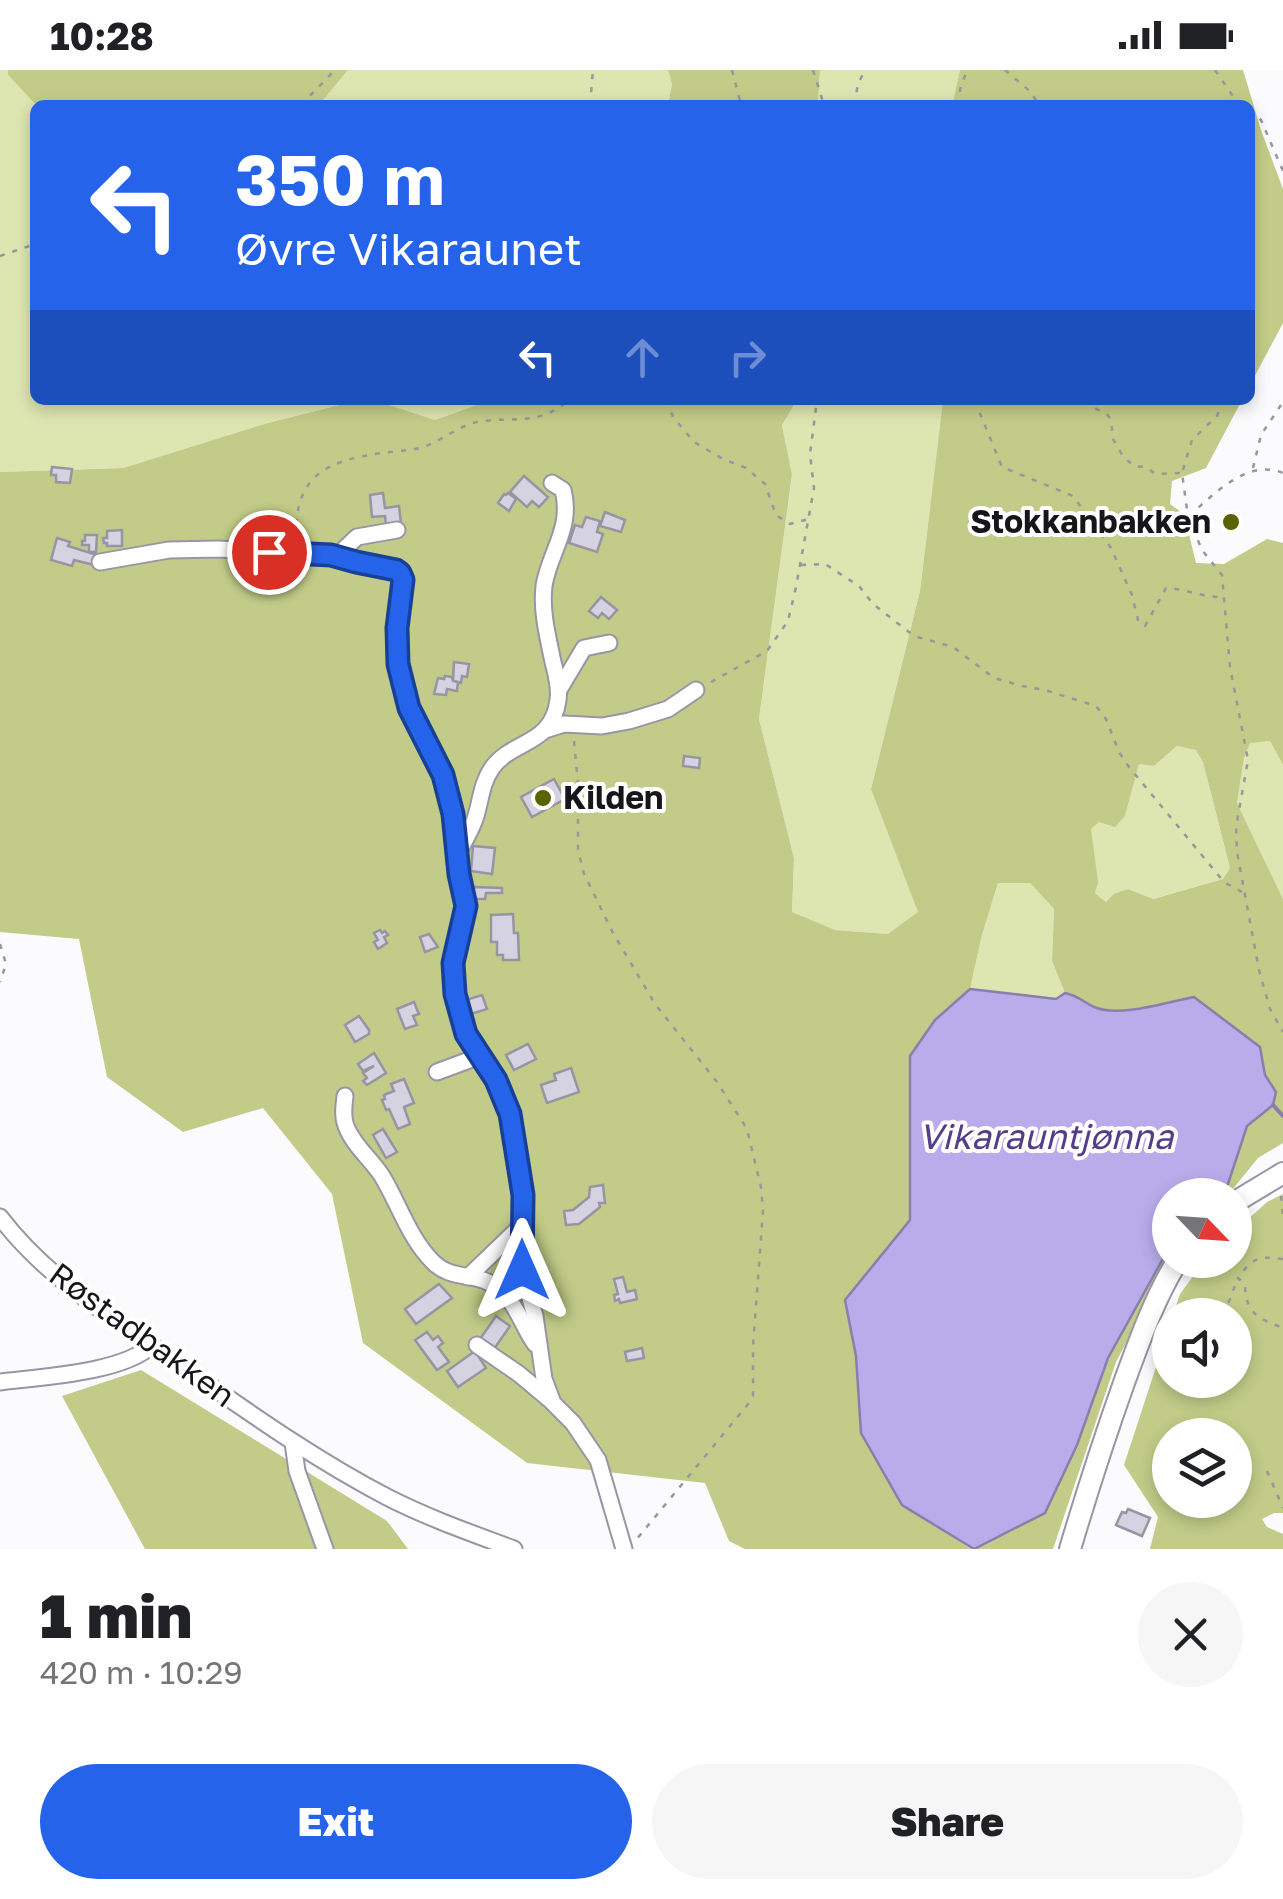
<!DOCTYPE html>
<html lang="en">
<head>
<meta charset="utf-8">
<style>
  body { margin:0; font-family:"Golos Text",sans-serif; background:#f6f6f6; color:#202124; height:100vh; display:flex; flex-direction:column; font-size:38px; white-space:nowrap }
  * { box-sizing:border-box; margin:0 }
  p { font-size:32px; color:#757577 }
  .icon { flex:none; width:55px; height:55px; fill:none; stroke:currentColor; stroke-width:2; stroke-linecap:round; stroke-linejoin:round }
  .map { position:relative; height:1479px; overflow:hidden }
  .panel { display:flex; flex-direction:column; background:#fff; flex:1 }
  .panel>* { flex:none }
  .guide { position:absolute; left:30px; top:30px; width:1225px; height:305px; border-radius:15px; box-shadow:0 5px 15px #0003; background:#2563eb; color:#fff; overflow:hidden }
  .needle { width:65px; rotate:115deg }
  .fabs { position:absolute; left:1152px; top:1108px; display:grid; gap:20px }
  .fabs a { display:grid; place-items:center; width:100px; height:100px; border-radius:50%; background:#fff; box-shadow:0 5px 15px #0003; font-size:50px }
  .pin { position:absolute; display:grid; place-items:center; width:85px; height:85px; color:#fff; margin:-42px; border:5px solid #fff; border-radius:50%; box-shadow:0 2px 10px #0007 }
  .me { position:absolute; width:110px; margin:-55px; rotate:0deg; stroke-linejoin:round; filter:drop-shadow(0 0 8px #0008) }
  .turn { display:flex; align-items:center; gap:35px; height:210px; padding:0 40px; font-size:45px }
  .turn .icon { width:130px; height:130px; stroke-width:2.5 }
  .turn b { display:block; font-size:70px; line-height:85px }
  .lanes { display:flex; align-items:center; height:95px; padding:0 40px; background:#0003; justify-content:center; gap:50px; direction:ltr }
  .lanes .off { opacity:.35 }
  .round { display:grid; place-items:center; flex:none; width:105px; height:105px; border-radius:52px; background:#f6f6f6 }
  .head { display:flex; align-items:center; justify-content:space-between; height:170px; padding:0 40px }
  h1 { font-size:60px; font-weight:800; line-height:75px }
  .action { display:flex; gap:20px; margin-top:auto; padding:20px 40px }
  .action a { flex:1; height:115px; border-radius:60px; background:#2563eb; color:#fff; font-size:40px; font-weight:800; line-height:115px; text-align:center }
  .action a+a { background:#f6f6f6; color:#202124 }
  .status { display:flex; justify-content:space-between; align-items:center; height:70px; padding:0 50px; background:#fff; direction:ltr }
  .status svg { height:28px; fill:currentColor }
  .map>svg:first-child { display:block }
  .green { fill:#dde5b0 }
  .forest { fill:#c2cc88; fill-rule:evenodd }
  .water { fill:#b9aceb; stroke:#887fac; stroke-width:2.5 }
  .lines { fill:none; stroke-linecap:round; stroke-linejoin:round }
  .stream { stroke:#887fac; stroke-width:4 }
  .building { fill:#d5d2e2; stroke:#9794a3; stroke-width:2.5 }
  .minor-casing { stroke:#9895a4; stroke-width:19 }
  .major-casing { stroke:#9895a4; stroke-width:24 }
  .path { stroke:#98979b; stroke-width:2.5; stroke-dasharray:5 8; stroke-linecap:butt }
  .minor { stroke:#fff; stroke-width:15 }
  .major { stroke:#fff; stroke-width:20 }
  .route-casing { stroke:#184099; stroke-width:25 }
  .route { stroke:#2563eb; stroke-width:18 }
  .poi-dot { fill:#5b6300; stroke:#fff; stroke-width:4 }
  .labels { text-anchor:middle; stroke-width:8; stroke-linejoin:round; paint-order:stroke }
  .poi-label { font-size:32px; font-weight:bold; fill:#16151a; stroke:#fff; text-anchor:end }
  .street-label { font-size:32px; fill:#16151a; stroke:#fff }
  .water-label { font-size:35px; font-style:italic; fill:#533e89; stroke:#fff }
</style>
</head>
<body>
<div class="status"><b>10:28</b><svg viewBox="0 0 49 12"><path d="M0 12V9h3v3zM5 12V6h3v6zM10 12V3h3v9zM15 12V0h3v12zM26 1h20v11H26zM47 4h2v5h-2z"/></svg></div>
<div class="map">
<svg width="1283" height="1479" viewBox="0 0 1283 1479">
  <rect width="100%" height="100%" fill="#fbfafd"/>
  <g class="green">
    <polygon points="0,0 8,0 8,5 36,35 35,330 359,330 264,354 123,398 0,402"/>
    <polygon points="348,0 668,0 672,14 668,35 319,35"/>
    <polygon points="820,0 960,0 952,35 818,35"/>
    <polygon points="374,330 490,330 435,350"/>
    <polygon points="797,330 943,330 920,521 871,719 919,843 888,864 834,860 792,842 794,788 759,649 792,406 782,355"/>
    <polygon points="1270,671 1283,695 1283,829 1237,733 1244,688 1250,672"/>
    <polygon points="1177,676 1197,680 1203,692 1230,798 1223,809 1152,829 1128,819 1106,832 1095,823 1090,759 1099,752 1125,746 1139,694 1154,696"/>
    <polygon points="998,813 1030,813 1054,839 1052,891 1065,923 1056,929 970,919 982,865"/>
  </g>
  <g class="forest">
    <polygon points="8,0 348,0 319,35 36,35 8,5"/>
    <polygon points="668,0 820,0 818,35 668,35 672,14"/>
    <polygon points="960,0 1243,0 1261,60 1283,119 1283,253 1250,315 1250,35 952,35"/>
    <path d="M 359,330 L 374,330 L 435,350 L 490,330 L 797,330 L 782,355 L 792,405 L 759,649 L 794,788 L 792,842 L 835,860 L 888,864 L 918,842 L 871,719 L 920,521 L 943,330 L 1242,330 L 1206,398 L 1172,411 L 1170,434 L 1184,444 L 1196,493 L 1224,494 L 1267,469 L 1283,473 L 1283,695 L 1270,671 L 1250,673 L 1244,688 L 1237,733 L 1283,829 L 1283,1073 L 1258,1088 L 1228,1125 L 1213,1125 L 1228,1113 L 1247,1056 L 1276,1022 L 1265,1005 L 1260,977 L 1194,927 C 1167,932 1120,948 1094,937 C 1083,932 1079,926 1065,923 L 1052,891 L 1054,839 L 1030,813 L 998,813 L 982,865 L 970,919 L 935,950 L 909,1044 L 911,1150 L 845,1230 L 856,1286 L 902,1435 L 971,1479 L 745,1479 L 729,1471 L 705,1413 L 527,1393 L 363,1273 L 332,1124 L 263,1038 L 183,1062 L 107,1007 L 79,869 L 0,862 L 0,402 L 123,398 L 264,354 ZM 1177,676 L 1196,680 L 1203,692 L 1230,798 L 1223,809 L 1153,829 L 1128,819 L 1114,824 L 1106,832 L 1095,823 L 1098,812 L 1091,759 L 1099,752 L 1115,757 L 1125,746 L 1139,694 L 1154,696 Z"/>
    <path d="M 1283,1124 L 1283,1443 L 1274,1443 L 1262,1449 L 1267,1457 L 1283,1464 L 1283,1479 L 1150,1479 L 1158,1447 L 1124,1395 L 1170,1254 L 1170,1310 L 1235,1310 L 1235,1245 L 1173,1245 L 1180,1224 L 1205,1190 L 1235,1190 L 1235,1161 L 1267,1132 ZM 1235,1365 L 1235,1430 L 1170,1430 L 1170,1365 Z"/>
    <polygon points="1170,1176 1170,1190 1116,1292 1053,1479 974,1479 1045,1443 1077,1375 1108,1288"/>
    <polygon points="141,1300 387,1451 408,1479 145,1479 62,1326"/>
  </g>
  <path class="water" d="M 970,919 L 1056,929 L 1065,923 C 1079,926 1083,932 1094,937 C 1120,948 1167,932 1194,927 L 1260,977 L 1265,1005 L 1276,1022 L 1273,1035 L 1247,1056 L 1228,1114 L 1213,1125 L 1170,1125 L 1170,1176 L 1108,1288 L 1077,1375 L 1045,1443 L 974,1479 L 902,1435 L 861,1363 L 856,1286 L 845,1230 L 910,1150 L 910,986 L 935,950 Z"/>
  <g class="lines">
    <polyline class="stream" points="1273,1035 1283,1046"/>
  </g>
  <g class="building">
    <polygon points="52,397 72,399 70,413 56,412 56,405 51,405"/>
    <polygon points="524,406 548,427 539,437 532,431 527,437 510,422"/>
    <polygon points="383,423 385,438 399,436 401,453 386,454 385,446 372,447 370,425"/>
    <polygon points="508,423 516,429 509,441 498,433 504,424 506,425"/>
    <polygon points="605,442 625,450 621,462 600,456"/>
    <polygon points="586,447 600,451 597,462 603,464 597,482 569,473 575,455 582,457"/>
    <polygon points="122,460 122,476 107,476 107,473 104,473 103,468 107,468 107,461"/>
    <polygon points="85,465 97,465 96,482 89,482 89,475 82,475 82,471 85,471"/>
    <polygon points="57,468 70,472 68,476 97,485 94,495 74,490 72,496 51,490"/>
    <polygon points="601,527 617,540 609,549 602,543 598,548 589,541"/>
    <polygon points="454,592 469,594 467,607 462,606 461,613 453,611"/>
    <polygon points="445,606 452,607 453,611 458,612 457,621 447,619 446,625 434,624 438,608 444,609"/>
    <polygon points="684,686 700,688 699,698 683,696"/>
    <polygon points="554,709 565,729 532,747 521,727"/>
    <polygon points="473,776 495,778 492,804 471,801"/>
    <polygon points="473,817 502,818 502,823 486,823 485,829 472,829"/>
    <polygon points="513,844 514,863 518,863 519,890 503,890 503,885 497,885 497,872 491,872 491,845"/>
    <polygon points="380,860 382,863 385,861 388,865 384,867 387,873 378,879 374,872 378,870 374,863"/>
    <polygon points="429,864 438,877 425,882 420,867"/>
    <polygon points="482,925 487,939 471,944 466,930"/>
    <polygon points="414,932 418,942 419,944 413,946 417,955 405,959 397,939"/>
    <polygon points="359,946 369,960 369,964 355,972 345,955"/>
    <polygon points="528,974 536,989 514,1000 506,985"/>
    <polygon points="374,983 386,1003 367,1015 363,1011 367,1008 363,1003 374,996 363,1001 358,994"/>
    <polygon points="571,998 579,1022 547,1033 541,1015 556,1010 554,1004"/>
    <polygon points="404,1009 414,1033 404,1037 410,1054 398,1059 389,1039 386,1040 382,1030 385,1029 384,1025 394,1021 391,1014"/>
    <polygon points="383,1059 397,1082 386,1088 373,1065"/>
    <polygon points="603,1115 605,1133 599,1133 600,1137 579,1154 566,1155 564,1141 573,1140 589,1127 590,1117"/>
    <polygon points="623,1207 627,1222 635,1220 637,1229 620,1233 619,1229 615,1231 614,1225 618,1224 614,1209"/>
    <polygon points="439,1214 452,1228 416,1254 405,1239"/>
    <polygon points="496,1246 510,1256 494,1279 480,1269"/>
    <polygon points="427,1262 433,1270 438,1266 443,1273 438,1277 449,1292 437,1300 415,1270"/>
    <polygon points="642,1278 644,1288 627,1291 625,1282"/>
    <polygon points="475,1281 486,1298 458,1317 447,1301"/>
    <polygon points="1128,1439 1150,1448 1142,1466 1116,1455 1122,1442 1126,1443"/>
  </g>
  <g class="lines">
    <defs>
      <g id="minor">
        <polyline points="337,486 357,467 397,460"/>
        <polyline points="100,492 169,480 218,479 331,485 356,492 396,499 400,503 404,516 397,558 396,580 400,608 409,638 429,674 443,705 457,772 459,805 466,836 453,893 455,924 460,945 473,976 496,1010 510,1044 523,1125 522,1200 535,1246 544,1309 553,1333 573,1353 598,1390 624,1479"/>
        <polyline points="559,620 584,578 609,573"/>
        <polyline points="545,660 564,654 602,656 629,651 668,639 696,620"/>
        <path d="M 458,783 C 464,772 471,761 475,749 C 481,731 481,714 492,698 C 513,669 552,676 558,630 C 560,617 556,604 553,592 C 548,567 541,542 544,516 C 549,483 573,458 563,420 L 552,413"/>
        <polyline points="437,1002 480,986"/>
        <path d="M 345,1026 C 344,1036 342,1046 346,1056 C 353,1075 371,1089 382,1106 C 399,1134 409,1168 433,1192 C 448,1207 464,1204 483,1210 C 513,1220 519,1251 535,1274"/>
        <path d="M 0,1147 C 43,1204 105,1243 163,1283 C 236,1333 308,1386 387,1427 C 428,1448 471,1463 514,1479"/>
        <polyline points="468,1207 522,1155"/>
        <polyline points="477,1275 519,1304 550,1330"/>
        <path d="M 0,1312 C 40,1307 123,1303 152,1275"/>
        <polyline points="293,1373 297,1401 325,1479"/>
      </g>
      <g id="major">
        <polyline points="1235,1132 1283,1103"/>
        <path d="M 1070,1479 C 1087,1422 1105,1366 1125,1310 C 1140,1269 1155,1227 1178,1190"/>
      </g>
    </defs>
    <use href="#minor" class="minor-casing"/>
    <use href="#major" class="major-casing"/>
    <g class="path">
      <polyline points="732,0 741,35"/>
      <polyline points="813,0 824,35"/>
      <polyline points="1005,0 1032,23 1038,35"/>
      <polyline points="1215,0 1232,25 1244,35"/>
      <polyline points="301,35 335,0"/>
      <polyline points="590,35 593,0"/>
      <polyline points="854,35 858,14 865,0"/>
      <polyline points="960,35 960,20 967,0"/>
      <polyline points="1250,40 1261,50 1283,101"/>
      <polyline points="0,186 35,174"/>
      <polyline points="667,330 673,347 694,372 723,389 746,398 765,414 776,445 790,454 809,449"/>
      <path d="M 977,330 L 979,341 L 1002,397 L 1073,426 L 1111,478 L 1132,525 L 1138,550 L 1145,556 L 1166,518 C 1187,519 1204,528 1224,527"/>
      <polyline points="1086,330 1090,336 1107,344 1111,350 1113,369 1121,383 1133,396 1145,397 1156,404 1180,403"/>
      <polyline points="1223,330 1217,346 1192,370 1182,403 1188,447 1202,480 1222,505 1230,597 1248,690 1236,757 1237,782 1259,900 1270,939 1283,962"/>
      <polyline points="1253,398 1261,365 1283,332"/>
      <path d="M 1189,446 C 1214,424 1248,388 1283,403"/>
      <path d="M 296,467 C 295,405 326,391 382,383 C 394,381 408,381 420,378 C 442,372 458,354 483,351 C 517,347 540,355 569,330"/>
      <polyline points="801,495 825,494 859,516 873,534 914,566 953,577 994,608 1022,616 1045,620 1096,636 1106,649 1119,682 1129,697 1224,812 1242,822"/>
      <polyline points="711,612 767,581 788,551 796,517 814,418 810,384 817,330"/>
      <polyline points="574,671 578,714 578,780 584,804 613,863 655,934 717,1012 747,1059 761,1117 763,1141 753,1276 753,1325 749,1333 636,1470"/>
      <polyline points="0,874 6,894 0,912"/>
      <polyline points="1281,1126 1283,1149"/>
      <path d="M 1283,1189 C 1258,1186 1253,1187 1238,1208 L 1245,1215 C 1246,1244 1258,1248 1283,1258"/>
      <polyline points="1196,1234 1212,1245"/>
      <polyline points="1224,1245 1237,1210"/>
      <polyline points="1267,1401 1283,1438"/>
    </g>
    <use href="#minor" class="minor"/>
    <use href="#major" class="major"/>
  </g>
  <g class="lines">
    <defs>
      <polyline id="route" points="269,482 331,485 356,492 396,500 400,503 403,510 397,558 398,594 409,638 443,705 453,744 459,804 466,836 453,893 455,924 466,964 496,1010 510,1044 523,1125 522,1200"/>
    </defs>
    <use href="#route" class="route-casing"/>
    <use href="#route" class="route"/>
  </g>
  <g class="poi-dot">
    <circle cx="1231" cy="452" r="10"/>
    <circle cx="543" cy="728" r="10"/>
  </g>
  <g class="labels">
    <g class="poi-label">
      <text x="1211" y="463">Stokkanbakken</text>
      <text x="563" y="739" text-anchor="start">Kilden</text>
    </g>
    <g class="street-label">
      <text transform="translate(142 1265) rotate(36)" y="11">Røstadbakken</text>
    </g>
    <g class="water-label">
      <text x="1046" y="1079">Vikarauntjønna</text>
    </g>
  </g>
</svg>
<div class="fabs">
<a><svg class="needle" viewBox="-14 -14 28 28"><path d="M0-13l5 13h-10z" fill="#e53935"/><path d="M0 13l5-13h-10z" fill="#757577"/></svg></a>
<a><svg class="icon" aria-label="sound" viewBox="0 0 24 24"><path d="M4 9h4l5-4v14l-5-4H4zM17 9q2 3 0 6"/></svg></a>
<a><svg class="icon" aria-label="layers" viewBox="0 0 24 24"><path d="M12 4l9 5-9 5-9-5zM3 14l9 5 9-5"/></svg></a>
</div>
<div class="pin" style="left:269px;top:482px;background:#d93025"><svg class="icon" aria-label="arrive" viewBox="0 0 24 24"><path d="M6 21V4h12l-3 4 3 4H6"/></svg></div>
<svg class="me" style="left:522px;top:1200px" viewBox="-20 -20 40 40"><path d="M0-17L14 15 0 8-14 15z" fill="#2563eb" stroke="#fff" stroke-width="4"/></svg>
<div class="guide">
<div class="turn"><svg class="icon" aria-label="left" viewBox="0 0 24 24"><path d="M17 20v-9H6M10 6l-5 5 5 5"/></svg><div><b>350 m</b>Øvre Vikaraunet</div></div>
<div class="lanes"><svg class="icon" aria-label="left" viewBox="0 0 24 24"><path d="M17 20v-9H6M10 6l-5 5 5 5"/></svg><svg class="icon off" aria-label="ahead" viewBox="0 0 24 24"><path d="M12 20V5M6 11l6-6 6 6"/></svg><svg class="icon off" aria-label="right" viewBox="0 0 24 24"><path d="M7 20v-9h11M14 6l5 5-5 5"/></svg></div>
</div>
</div>
<section class="panel">
<div class="head"><div><h1>1 min</h1><p>420 m · 10:29</p></div><a class="round"><svg class="icon" aria-label="close" viewBox="0 0 24 24"><path d="M6 6l12 12M18 6L6 18"/></svg></a></div>
<div class="action"><a>Exit</a><a>Share</a></div>
</section>
</body>
</html>
